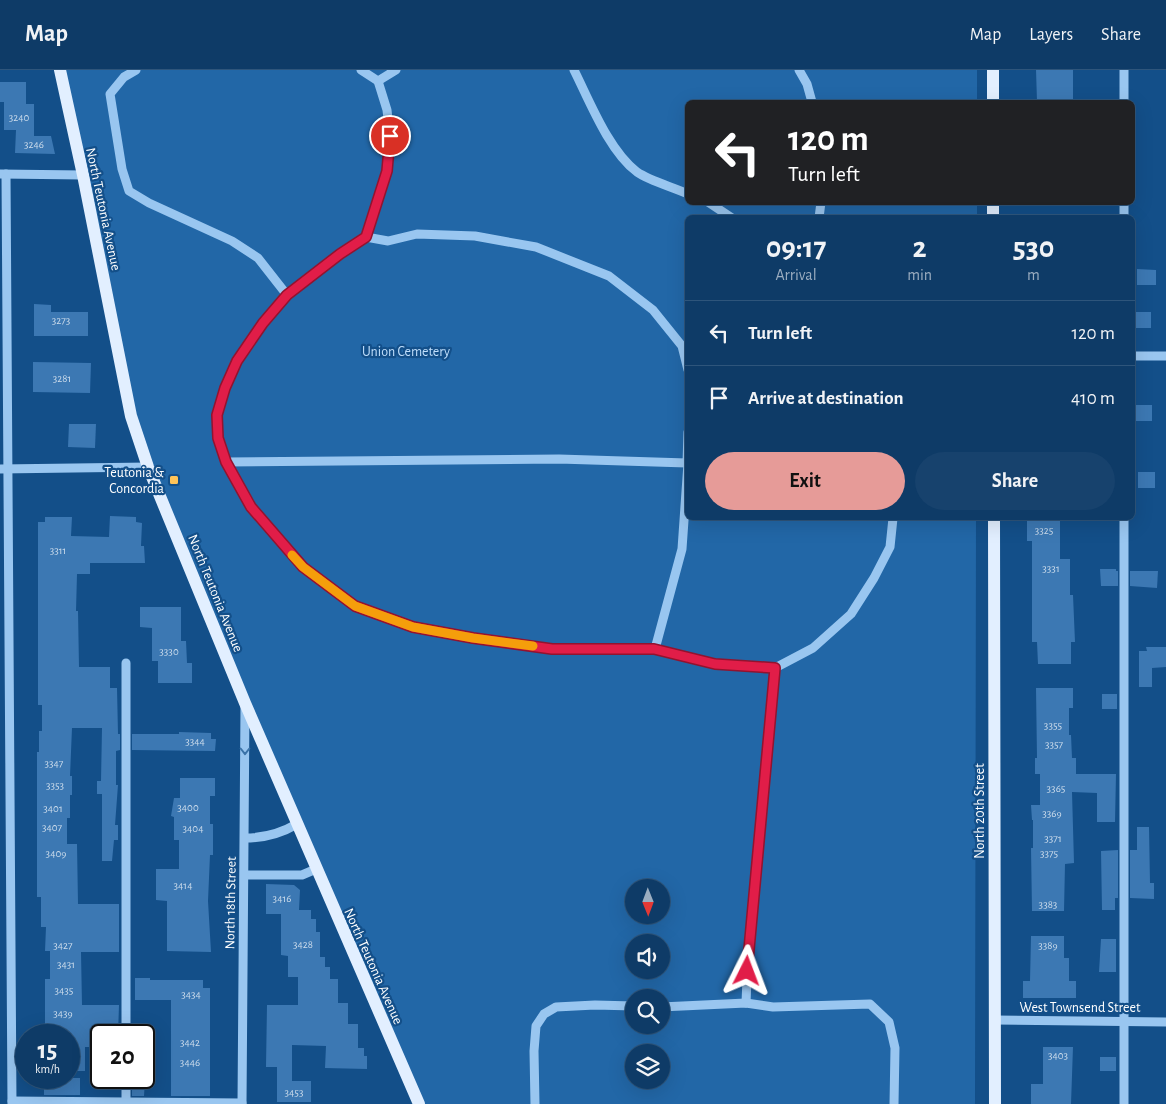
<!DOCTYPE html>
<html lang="en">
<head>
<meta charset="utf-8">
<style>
  body { margin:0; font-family:"Alegreya Sans",sans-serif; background:#17426d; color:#f1f3f6; height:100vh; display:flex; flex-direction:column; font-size:19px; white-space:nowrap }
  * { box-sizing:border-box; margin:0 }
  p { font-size:16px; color:#9badc0 }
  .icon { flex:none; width:28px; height:28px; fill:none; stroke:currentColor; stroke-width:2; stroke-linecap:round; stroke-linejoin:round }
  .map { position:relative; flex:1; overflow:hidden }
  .sheet { position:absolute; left:685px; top:145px; width:450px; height:305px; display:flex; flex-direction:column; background:#0e3b67; border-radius:8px; box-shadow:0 5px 20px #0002,0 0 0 1px #2e557b }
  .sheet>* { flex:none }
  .guide { position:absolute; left:685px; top:30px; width:450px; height:105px; border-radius:8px; box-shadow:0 5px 20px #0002,0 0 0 1px #2e557b; background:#202124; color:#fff; overflow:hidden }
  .needle { width:32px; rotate:179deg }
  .fabs { position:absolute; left:625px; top:809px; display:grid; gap:10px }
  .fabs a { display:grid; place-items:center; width:45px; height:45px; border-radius:50%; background:#0e3b67; box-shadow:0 5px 20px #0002,0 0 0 1px #2e557b; font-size:25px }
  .speed { position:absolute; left:15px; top:954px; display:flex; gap:10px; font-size:25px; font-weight:700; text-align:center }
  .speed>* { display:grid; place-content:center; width:65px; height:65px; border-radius:50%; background:#0e3b67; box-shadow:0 5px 20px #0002,0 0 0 1px #2e557b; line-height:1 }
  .speed small { font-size:12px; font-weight:400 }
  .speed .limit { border:2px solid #111; border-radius:8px; background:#fff; color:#111 }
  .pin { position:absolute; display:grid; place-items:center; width:42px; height:42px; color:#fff; margin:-21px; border:2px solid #fff; border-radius:50%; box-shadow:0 1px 5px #0007 }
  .me { position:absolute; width:55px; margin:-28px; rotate:3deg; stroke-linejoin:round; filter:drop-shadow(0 0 4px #0008) }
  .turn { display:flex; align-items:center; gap:18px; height:105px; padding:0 20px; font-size:22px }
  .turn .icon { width:65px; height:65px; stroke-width:2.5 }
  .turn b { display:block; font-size:35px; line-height:42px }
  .eta { display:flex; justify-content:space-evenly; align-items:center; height:85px; text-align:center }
  .eta b { font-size:30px; font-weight:700; line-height:35px }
  .cta { display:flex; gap:10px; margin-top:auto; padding:10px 20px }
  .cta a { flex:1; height:58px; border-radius:30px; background:#e69b98; color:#111; font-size:20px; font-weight:700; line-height:58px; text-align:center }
  .cta a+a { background:#17426d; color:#f1f3f6 }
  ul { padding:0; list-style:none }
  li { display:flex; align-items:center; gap:15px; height:65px; padding:0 20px; border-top:1px solid #2e557b }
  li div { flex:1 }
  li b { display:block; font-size:19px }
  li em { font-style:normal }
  header { display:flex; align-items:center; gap:30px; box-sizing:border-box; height:70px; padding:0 25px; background:#0e3b67; border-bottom:1px solid #2e557b }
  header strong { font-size:24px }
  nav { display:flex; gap:28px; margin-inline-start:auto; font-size:18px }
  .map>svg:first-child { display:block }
  .green { fill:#2267a7; fill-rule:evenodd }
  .building { fill:#3c78b3 }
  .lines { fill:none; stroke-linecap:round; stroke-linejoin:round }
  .minor { stroke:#99c6f0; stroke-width:9 }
  .major { stroke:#e2efff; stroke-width:12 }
  .oneway { stroke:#3b73a8 }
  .route-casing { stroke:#92132f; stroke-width:12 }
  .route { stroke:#e11d48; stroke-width:9 }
  .slow { stroke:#f59e0b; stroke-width:9 }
  .poi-dot { fill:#ffc458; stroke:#134f89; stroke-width:2 }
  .labels { text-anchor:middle; stroke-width:4.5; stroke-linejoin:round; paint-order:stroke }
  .number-label { font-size:11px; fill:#ceddec }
  .street-label { font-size:14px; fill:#fff; stroke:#134f89 }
  .park-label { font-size:14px; fill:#c0dffc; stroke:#134f89 }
  .poi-label { font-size:14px; fill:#fff; stroke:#134f89; text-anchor:end }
</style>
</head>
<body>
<header>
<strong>Map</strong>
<nav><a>Map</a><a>Layers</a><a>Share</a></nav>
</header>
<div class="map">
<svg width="1166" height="1034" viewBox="0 0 1166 1034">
  <rect width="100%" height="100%" fill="#134f89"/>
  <path class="green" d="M 60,0 L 977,0 L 977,32 L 688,32 L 688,132 L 977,133 L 977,147 L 688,148 L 688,448 L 976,448 L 975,1034 L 419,1034 L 148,397 ZM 634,818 L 661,818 L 661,845 L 634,845 ZM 634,872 L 661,872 L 661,900 L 634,900 ZM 634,928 L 661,928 L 661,955 L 634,955 ZM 634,982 L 661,982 L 661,1010 L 634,1010 Z"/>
  <g class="building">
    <polygon points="1036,0 1073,0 1073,32 1037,32"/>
    <polygon points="0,12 26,12 26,34 34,34 34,66 51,66 55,84 15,83 16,60 4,60 4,32 0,32"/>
    <polygon points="1137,199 1156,200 1156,215 1137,215"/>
    <polygon points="34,234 51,235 51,242 88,242 88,266 34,266"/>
    <rect x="1135" y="242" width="16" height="16"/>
    <polygon points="33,292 91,293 90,323 33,322"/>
    <rect x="1135" y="335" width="17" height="16"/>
    <polygon points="69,354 96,354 95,378 68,377"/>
    <rect x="1138" y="402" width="17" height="16"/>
    <polygon points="110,446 136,447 136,452 142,453 141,476 144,476 145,493 90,493 90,504 77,504 76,541 78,541 79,597 110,597 110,618 117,618 118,664 120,664 120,680 116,681 116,715 118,715 115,755 118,755 118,770 114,770 112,791 102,791 102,724 97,724 97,711 101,711 102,658 72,658 70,706 72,706 72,725 70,725 70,748 67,748 67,774 77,774 78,834 119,834 119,882 81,882 82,935 119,935 118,965 101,965 101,977 85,977 85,1001 69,1001 69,965 45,965 45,909 50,909 50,881 45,881 46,857 41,857 41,827 37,827 37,682 39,682 39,661 42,661 42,635 38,635 38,452 45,452 45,447 72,447 71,466 109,467"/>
    <polygon points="1027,448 1060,448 1060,489 1070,489 1070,525 1073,525 1075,572 1071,572 1071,594 1038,594 1037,572 1032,572 1032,471 1027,471"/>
    <polygon points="1100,499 1116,499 1116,501 1118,501 1118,516 1101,516"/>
    <polygon points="1130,501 1158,501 1157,518 1130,516"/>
    <polygon points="140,537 181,537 181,571 186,571 187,593 192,593 192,613 158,613 158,591 152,591 152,558 140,557"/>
    <polygon points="1146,577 1166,577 1166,597 1152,598 1152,617 1139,617 1139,581 1147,581"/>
    <polygon points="1036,618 1073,618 1073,638 1069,638 1069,665 1071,665 1072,688 1076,688 1076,704 1116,704 1115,752 1097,752 1097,723 1072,722 1074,793 1065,794 1064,841 1032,841 1031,778 1033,778 1033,750 1032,750 1031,735 1040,735 1040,704 1035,704 1035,688 1037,688"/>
    <rect x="1102" y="624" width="15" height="15"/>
    <polygon points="179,662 211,663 211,669 216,669 215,681 132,680 132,664 179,664"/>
    <polygon points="180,708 215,708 215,726 210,726 210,754 213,754 213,785 210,785 208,831 211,882 167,881 167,831 156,830 156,799 179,799 179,770 174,770 174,747 171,746 174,728 180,728"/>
    <polygon points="1137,757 1149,757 1150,813 1154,813 1154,829 1130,828 1130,780 1137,780"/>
    <polygon points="1118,780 1118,828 1115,828 1115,840 1102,840 1101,781"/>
    <polygon points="266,814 294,815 300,820 299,840 311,840 311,849 316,849 316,862 320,862 320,887 325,887 325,897 330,897 330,909 338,909 338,933 348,933 348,954 358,954 358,978 364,978 364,986 367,986 367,999 325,998 326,976 292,975 292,1011 311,1011 311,1032 277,1032 277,997 266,997 267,935 298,935 298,907 288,907 288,886 281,885 281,844 266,844"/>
    <polygon points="1031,866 1064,866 1064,888 1069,888 1069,911 1076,911 1076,928 1023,928 1023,911 1030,911"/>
    <polygon points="1101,869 1116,869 1116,902 1099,902"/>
    <polygon points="135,908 150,908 150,910 203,910 203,918 210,918 210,1026 171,1026 171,930 135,930"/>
    <polygon points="1043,977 1073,977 1071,1034 1031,1034 1031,1014 1043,1014"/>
    <rect x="1100" y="987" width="16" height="14"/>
    <rect x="44" y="1008" width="36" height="17"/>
    <polygon points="132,1011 145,1011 144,1026 132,1026"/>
  </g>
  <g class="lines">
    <g class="minor">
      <polyline points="136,0 124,7 110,24 122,99 129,121 149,133 232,171 258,188 287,225 340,184 366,167 387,101 390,67 387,40 378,11"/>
      <polyline points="361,0 378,11 396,0"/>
      <path d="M 574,0 C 590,32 609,81 637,102 C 650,111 673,117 688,124"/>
      <polyline points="799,0 807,14 812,32"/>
      <polyline points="1124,0 1124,32"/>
      <polyline points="0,104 83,105"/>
      <polyline points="6,104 12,1034"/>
      <polyline points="708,132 732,148"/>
      <polyline points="1124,132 1124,148"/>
      <polyline points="819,148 821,132"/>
      <polyline points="366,167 388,171 417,164 475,166 536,177 609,206 653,240 682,276 688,300"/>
      <path d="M 287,225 C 261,256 234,288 222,328 C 220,334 217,341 217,347 C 216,363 221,377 226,392 L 559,389 L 687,393 L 688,362"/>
      <polyline points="1132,286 1166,286"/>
      <polyline points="226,392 251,437 303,497 355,536 413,557 473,568 552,579 655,579 682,479 688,393"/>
      <polyline points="0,399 148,397"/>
      <polyline points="655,579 715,594 775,598 813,578 851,544 874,508 890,477 893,448"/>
      <polyline points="126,593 126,965"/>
      <path d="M 245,768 C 264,768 280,764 297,754"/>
      <polyline points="245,805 302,805 316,799"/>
      <polyline points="746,933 748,884 775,598"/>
      <polyline points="661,937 746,933 773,937 870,934 889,952 895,978 894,1034"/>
      <polyline points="995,950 1166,952"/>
      <polyline points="126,1008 126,1032"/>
      <polyline points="12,1031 242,1033"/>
      <polyline points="242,1034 245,637"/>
      <polyline points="535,1034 534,981 536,956 544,944 556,937 595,935 634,936"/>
      <polyline points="1124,1034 1124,448"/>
    </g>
    <g class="major">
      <polyline points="60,0 83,105 131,346 148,397 245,633 419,1034"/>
      <polyline points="993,0 993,32"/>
      <polyline points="993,132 993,148"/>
      <polyline points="994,448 995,1034"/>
    </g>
  </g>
  <defs><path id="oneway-chevron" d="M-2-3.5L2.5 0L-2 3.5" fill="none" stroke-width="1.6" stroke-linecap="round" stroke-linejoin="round" transform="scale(1.25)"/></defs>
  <use class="oneway" href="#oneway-chevron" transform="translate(245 681) rotate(90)"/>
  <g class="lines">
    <defs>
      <polyline id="route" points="390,66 387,101 366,167 340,184 287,225 263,253 237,291 225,318 217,345 218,368 226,392 251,437 303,497 355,536 413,557 473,568 552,579 654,579 715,594 775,598 747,901"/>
    </defs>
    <use href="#route" class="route-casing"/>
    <use href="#route" class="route"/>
    <polyline class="slow" points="292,485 303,497 355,536 413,557 473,568 533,576"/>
  </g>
  <rect class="poi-dot" x="169" y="405" width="10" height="10" rx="2.5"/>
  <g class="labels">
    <g class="number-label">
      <text x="19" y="51">3240</text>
      <text x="34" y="78">3246</text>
      <text x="61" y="254">3273</text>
      <text x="62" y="312">3281</text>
      <text x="1044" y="464">3325</text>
      <text x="58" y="484">3311</text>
      <text x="1051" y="502">3331</text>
      <text x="169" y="585">3330</text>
      <text x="1053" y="659">3355</text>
      <text x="195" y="675">3344</text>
      <text x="1054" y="678">3357</text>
      <text x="54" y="697">3347</text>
      <text x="55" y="719">3353</text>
      <text x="1056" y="722">3365</text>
      <text x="188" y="741">3400</text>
      <text x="53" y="742">3401</text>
      <text x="1052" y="747">3369</text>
      <text x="52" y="761">3407</text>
      <text x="193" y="762">3404</text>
      <text x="1053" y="772">3371</text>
      <text x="56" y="787">3409</text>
      <text x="1049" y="787">3375</text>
      <text x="183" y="819">3414</text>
      <text x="282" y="832">3416</text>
      <text x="1048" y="838">3383</text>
      <text x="303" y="878">3428</text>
      <text x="63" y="879">3427</text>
      <text x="1048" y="879">3389</text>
      <text x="66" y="898">3431</text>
      <text x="64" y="924">3435</text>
      <text x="191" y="928">3434</text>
      <text x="63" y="947">3439</text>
      <text x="190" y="976">3442</text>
      <text x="1058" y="989">3403</text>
      <text x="190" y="996">3446</text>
      <text x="294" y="1026">3453</text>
    </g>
    <g class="street-label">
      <text transform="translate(104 139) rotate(78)" y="5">North Teutonia Avenue</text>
      <text transform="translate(216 523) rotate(68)" y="5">North Teutonia Avenue</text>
      <text transform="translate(979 741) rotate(-90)" y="5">North 20th Street</text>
      <text transform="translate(230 833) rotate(-89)" y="5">North 18th Street</text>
      <text transform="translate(374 896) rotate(66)" y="5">North Teutonia Avenue</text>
      <text x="1080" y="942">West Townsend Street</text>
    </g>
    <g class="park-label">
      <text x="406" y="286">Union Cemetery</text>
    </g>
    <g class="poi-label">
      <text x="164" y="407">Teutonia &amp;<tspan x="164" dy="16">Concordia</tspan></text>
    </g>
  </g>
</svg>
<div class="fabs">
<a><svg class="needle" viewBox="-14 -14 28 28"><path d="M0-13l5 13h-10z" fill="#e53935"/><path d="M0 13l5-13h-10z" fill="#9badc0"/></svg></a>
<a><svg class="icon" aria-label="sound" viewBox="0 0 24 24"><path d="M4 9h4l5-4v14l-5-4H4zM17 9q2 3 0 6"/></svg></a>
<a><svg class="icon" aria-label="search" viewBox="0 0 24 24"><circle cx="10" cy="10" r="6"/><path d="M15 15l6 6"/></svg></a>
<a><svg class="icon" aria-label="layers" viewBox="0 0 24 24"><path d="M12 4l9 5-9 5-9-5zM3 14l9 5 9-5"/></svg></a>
</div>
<div class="speed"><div>15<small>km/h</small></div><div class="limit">20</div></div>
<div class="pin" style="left:390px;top:66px;background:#d93025"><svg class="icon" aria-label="arrive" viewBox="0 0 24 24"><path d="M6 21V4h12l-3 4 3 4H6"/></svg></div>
<svg class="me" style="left:747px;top:901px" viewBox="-20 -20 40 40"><path d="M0-17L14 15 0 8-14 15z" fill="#e11d48" stroke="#fff" stroke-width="4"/></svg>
<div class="guide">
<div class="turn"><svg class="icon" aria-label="left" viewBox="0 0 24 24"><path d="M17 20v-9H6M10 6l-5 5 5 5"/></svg><div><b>120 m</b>Turn left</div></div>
</div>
<section class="sheet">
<div class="eta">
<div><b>09:17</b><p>Arrival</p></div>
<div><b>2</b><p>min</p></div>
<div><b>530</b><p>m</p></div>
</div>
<ul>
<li><svg class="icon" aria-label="left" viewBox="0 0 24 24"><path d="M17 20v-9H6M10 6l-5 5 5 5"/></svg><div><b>Turn left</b></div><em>120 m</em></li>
<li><svg class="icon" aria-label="arrive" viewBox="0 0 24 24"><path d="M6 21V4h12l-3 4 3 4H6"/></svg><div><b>Arrive at destination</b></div><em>410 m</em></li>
</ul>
<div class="cta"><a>Exit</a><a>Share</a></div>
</section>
</div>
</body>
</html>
